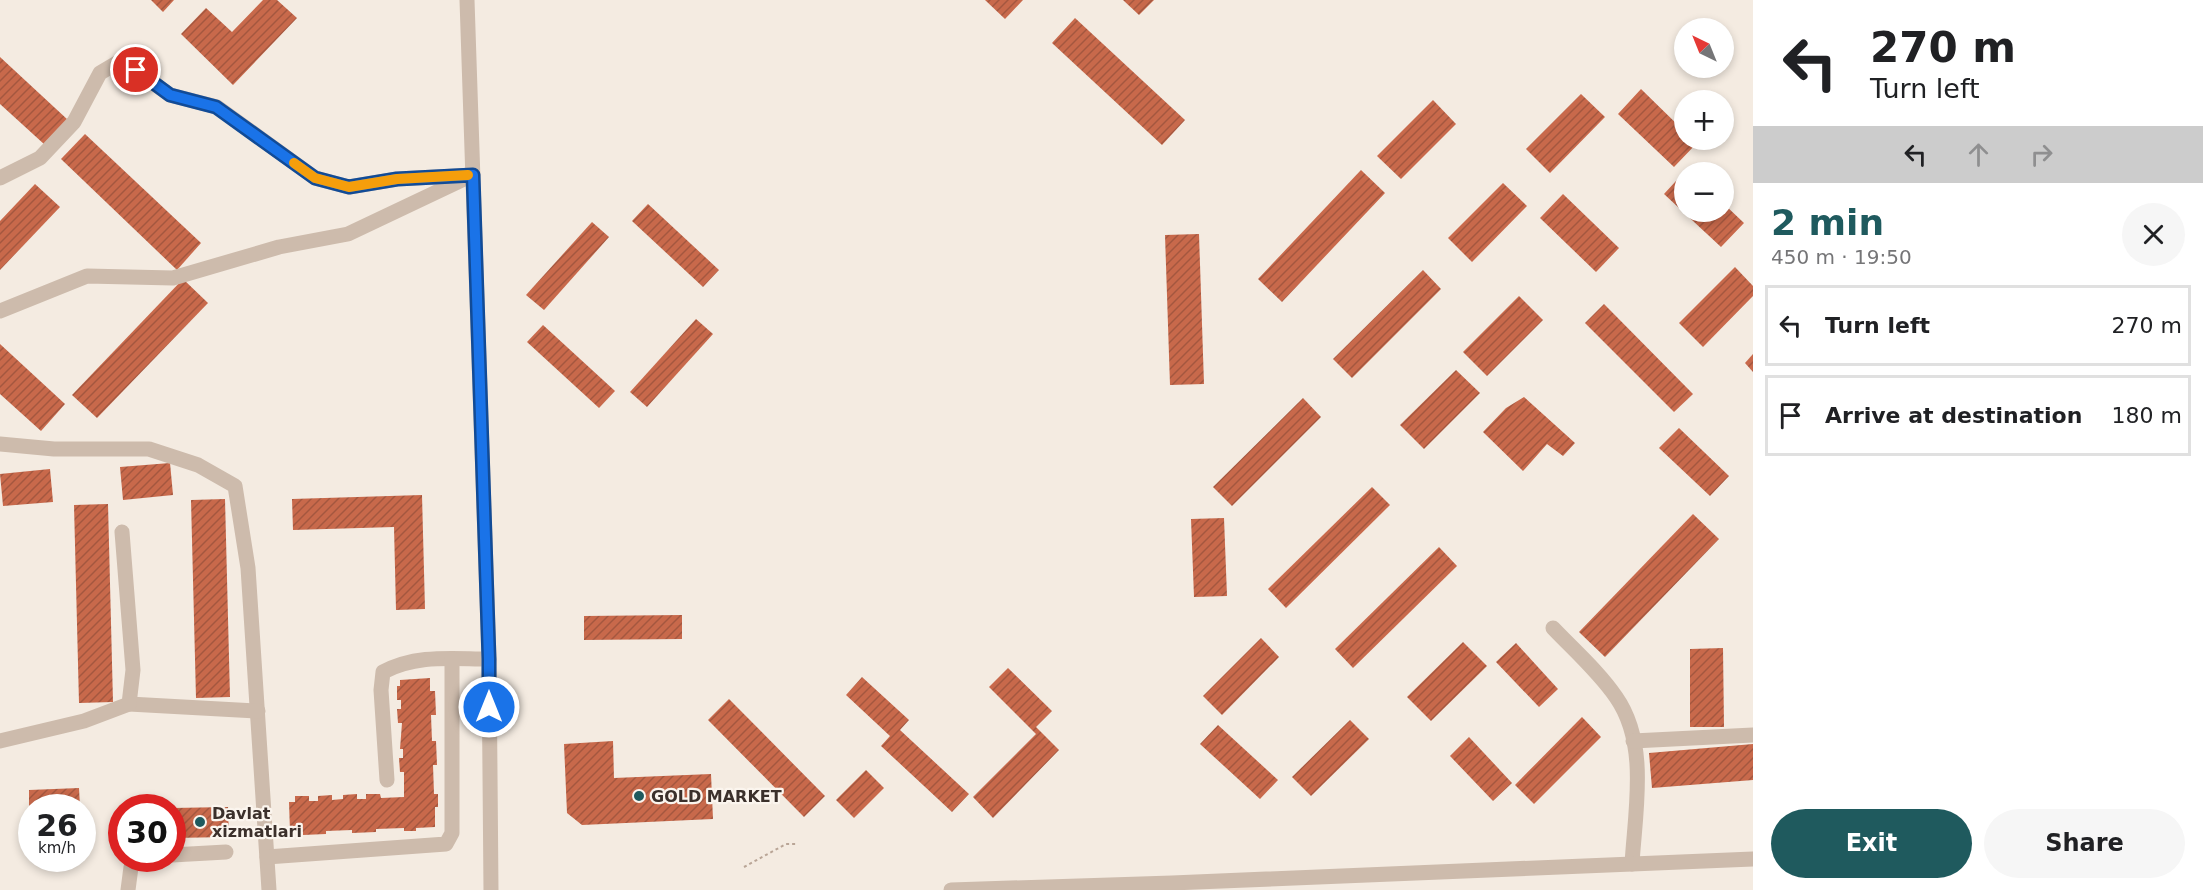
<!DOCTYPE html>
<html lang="en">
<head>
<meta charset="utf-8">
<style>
  body { margin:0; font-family:"DejaVu Sans",sans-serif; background:#f6f6f6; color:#202124; height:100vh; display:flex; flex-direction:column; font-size:22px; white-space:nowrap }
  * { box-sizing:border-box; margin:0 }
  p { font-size:20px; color:#757577 }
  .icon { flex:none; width:33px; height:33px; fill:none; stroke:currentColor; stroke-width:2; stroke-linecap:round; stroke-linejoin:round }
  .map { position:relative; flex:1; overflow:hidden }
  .details { display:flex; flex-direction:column; background:#fff; width:450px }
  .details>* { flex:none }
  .banner { background:#fff; color:#202124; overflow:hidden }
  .needle { width:39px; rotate:317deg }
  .tools { position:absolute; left:1674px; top:18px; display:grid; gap:12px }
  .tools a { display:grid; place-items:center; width:60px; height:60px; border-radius:50%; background:#fff; box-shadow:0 3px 9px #0003; font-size:30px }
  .speed { position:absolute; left:18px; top:794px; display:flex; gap:12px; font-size:30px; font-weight:700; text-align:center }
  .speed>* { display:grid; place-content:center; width:78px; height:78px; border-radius:50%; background:#fff; box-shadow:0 3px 9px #0003; line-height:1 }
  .speed small { font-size:15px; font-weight:400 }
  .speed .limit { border:9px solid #d22; background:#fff; color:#111 }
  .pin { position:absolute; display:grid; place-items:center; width:51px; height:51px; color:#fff; margin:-26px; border:3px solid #fff; border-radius:50%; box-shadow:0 2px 6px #0007 }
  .me { position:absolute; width:66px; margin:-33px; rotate:0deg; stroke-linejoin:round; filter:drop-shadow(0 0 4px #0008) }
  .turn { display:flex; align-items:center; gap:21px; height:126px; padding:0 18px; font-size:27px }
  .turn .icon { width:78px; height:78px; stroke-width:2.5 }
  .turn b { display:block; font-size:42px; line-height:51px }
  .lanes { display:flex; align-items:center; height:57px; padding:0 18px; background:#0003; justify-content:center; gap:30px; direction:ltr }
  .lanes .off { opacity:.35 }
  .round { display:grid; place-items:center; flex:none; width:63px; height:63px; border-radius:32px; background:#f6f6f6 }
  .headline { display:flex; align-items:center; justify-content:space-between; height:102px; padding:0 18px }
  h1 { font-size:36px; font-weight:700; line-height:45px; color:#1f5a5e }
  .action { display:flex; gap:12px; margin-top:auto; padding:12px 18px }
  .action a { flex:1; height:69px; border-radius:36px; background:#1f5a5e; color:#fff; font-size:24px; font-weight:700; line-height:69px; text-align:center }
  .action a+a { background:#f6f6f6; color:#202124 }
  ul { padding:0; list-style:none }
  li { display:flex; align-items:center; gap:18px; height:81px; margin:0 12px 9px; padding:0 6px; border:3px solid #e0e0e0; border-radius:0px }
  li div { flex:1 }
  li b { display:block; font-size:22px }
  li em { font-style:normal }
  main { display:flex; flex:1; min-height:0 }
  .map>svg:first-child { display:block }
  .building { fill:url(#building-hatch) }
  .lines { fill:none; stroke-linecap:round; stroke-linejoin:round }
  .path { stroke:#b9a596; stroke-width:2; stroke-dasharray:3 3; stroke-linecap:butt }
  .minor { stroke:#cdbbac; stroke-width:15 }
  .route-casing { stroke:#114b97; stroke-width:15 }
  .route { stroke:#1a73e8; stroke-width:10 }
  .slow { stroke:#f59e0b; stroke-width:10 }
  .poi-dot { fill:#1f5a5e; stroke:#fbf5ee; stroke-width:2 }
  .labels { text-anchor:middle; stroke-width:4.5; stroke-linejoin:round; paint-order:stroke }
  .poi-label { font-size:16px; font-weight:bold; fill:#3b302b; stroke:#fbf5ee; text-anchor:start }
</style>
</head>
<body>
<main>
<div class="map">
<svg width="1753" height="890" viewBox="0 0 1753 890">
  <defs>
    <pattern id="building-hatch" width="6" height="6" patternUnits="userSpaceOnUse" patternTransform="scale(1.5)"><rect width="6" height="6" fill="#c8694b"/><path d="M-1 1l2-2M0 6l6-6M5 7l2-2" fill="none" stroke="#a4573f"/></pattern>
  </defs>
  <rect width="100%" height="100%" fill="#f4ebe1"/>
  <g class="building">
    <polygon points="151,0 174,0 163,12"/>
    <polygon points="263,0 277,0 297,18 233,85 181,34 206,8 232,32"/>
    <polygon points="985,0 1023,0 1005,19"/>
    <polygon points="1123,0 1154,0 1139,15"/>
    <polygon points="1075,18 1185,120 1162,145 1052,43"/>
    <polygon points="0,57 68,120 45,145 0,104"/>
    <polygon points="1641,89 1684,131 1684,140 1694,140 1697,143 1674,167 1618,114"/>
    <polygon points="1581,94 1605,117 1550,173 1526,149"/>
    <polygon points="1433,100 1456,124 1401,179 1377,156"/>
    <polygon points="85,134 201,243 177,270 61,159"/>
    <polygon points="1687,169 1691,172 1684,172 1684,212 1724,212 1724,204 1744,223 1721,247 1664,194"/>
    <polygon points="1361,170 1385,193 1282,302 1258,279"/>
    <polygon points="1503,183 1527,206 1472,262 1448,238"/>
    <polygon points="35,184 60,207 0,270 0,221"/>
    <polygon points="1563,194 1619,248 1596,272 1540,218"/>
    <polygon points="648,204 719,270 703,287 632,221"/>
    <polygon points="592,222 609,237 544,310 526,295"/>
    <polygon points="1199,234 1204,384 1170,385 1165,235"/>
    <polygon points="1735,267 1753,286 1753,296 1703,347 1679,323"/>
    <polygon points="1423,270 1441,289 1352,378 1333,359"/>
    <polygon points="183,279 208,303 97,418 72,395"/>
    <polygon points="1519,296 1543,320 1487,376 1463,352"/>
    <polygon points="1604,304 1693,394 1674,412 1585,323"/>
    <polygon points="696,319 713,334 647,407 630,392"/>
    <polygon points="543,325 615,391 599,408 527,342"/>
    <polygon points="0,344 65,404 41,431 0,394"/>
    <polygon points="1753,354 1753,372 1745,363"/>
    <polygon points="1456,370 1480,393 1424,449 1400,425"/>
    <polygon points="1524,397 1575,443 1563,456 1547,444 1523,471 1483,432 1506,408"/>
    <polygon points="1303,398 1321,417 1232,506 1213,487"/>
    <polygon points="1679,428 1729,476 1710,496 1659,448"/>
    <polygon points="170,463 173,495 123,500 120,467"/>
    <polygon points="50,469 53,502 3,506 0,474"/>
    <polygon points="1372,487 1390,505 1286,608 1268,589"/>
    <polygon points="422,495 425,609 396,610 394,527 293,530 292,499"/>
    <polygon points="225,499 230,697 196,698 191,500"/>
    <polygon points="108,504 113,702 79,703 74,505"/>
    <polygon points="1693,514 1719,539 1605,657 1579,632"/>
    <polygon points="1224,518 1227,596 1194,597 1191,519"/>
    <polygon points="1439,547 1457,566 1353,668 1335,649"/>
    <polygon points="682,615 682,639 584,640 584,616"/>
    <polygon points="1261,638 1279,657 1222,715 1203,696"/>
    <polygon points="1463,642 1487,666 1431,721 1407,697"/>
    <polygon points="1516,643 1558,689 1539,707 1496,662"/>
    <polygon points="1723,648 1724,727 1690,727 1690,649"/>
    <polygon points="1008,668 1052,711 1036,727 1059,750 993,818 973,797 1036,734 989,687"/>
    <polygon points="862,677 909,720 900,730 969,794 952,812 881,746 890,736 846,695"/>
    <polygon points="430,678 430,691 435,691 436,715 431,715 432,741 436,741 437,765 433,765 434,794 438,794 438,807 435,807 435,827 416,828 416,831 404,831 404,828 376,829 376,832 352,833 352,830 326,831 326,834 303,835 303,832 290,832 289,802 295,802 295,796 309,796 309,801 318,801 318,796 332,795 332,800 343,799 343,795 357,794 357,799 366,799 366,794 380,794 381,798 404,797 404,772 400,772 399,758 403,758 403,749 400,749 402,723 398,723 397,709 401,709 401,700 397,700 397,686 400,686 400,680"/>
    <polygon points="729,699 825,796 804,817 708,720"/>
    <polygon points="1582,717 1601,737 1534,804 1515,785"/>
    <polygon points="1350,720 1369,739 1311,796 1292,777"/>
    <polygon points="1218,725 1278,780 1260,799 1200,744"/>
    <polygon points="1469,737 1512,783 1493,801 1450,756"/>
    <polygon points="613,741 614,778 711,774 713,819 582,825 567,813 564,744"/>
    <polygon points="1753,744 1753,780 1652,788 1649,753"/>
    <polygon points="866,770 884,788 854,818 836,800"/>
    <polygon points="79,788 80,807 32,807 32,830 29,830 29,790"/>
    <polygon points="228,807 229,837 172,838 172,808"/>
  </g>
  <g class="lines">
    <polyline class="path" points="744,867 786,844 798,844"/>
    <g class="minor">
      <polyline points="467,0 489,659 491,890"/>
      <polyline points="0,178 40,158 74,122 100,73 122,60 170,95 217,107 315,178 349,187 397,179 473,175"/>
      <polyline points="0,311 87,276 173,278 279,247 348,234 464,179"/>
      <polyline points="0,444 54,449 149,449 198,465 235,486 248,568 269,890"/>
      <path d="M 1553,628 C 1574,650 1599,672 1616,697 C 1649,744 1635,811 1632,864"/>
      <polyline points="129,704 258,711"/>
      <polyline points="0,741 84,721 129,704 133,670 122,532"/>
      <polyline points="1633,741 1753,735"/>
      <path d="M 387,780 L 381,690 L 383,672 C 417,654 452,659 489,659"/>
      <polyline points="172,855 226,852"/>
      <polyline points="267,857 446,844 452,833 452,659"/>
      <polyline points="128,890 131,867 142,858"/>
      <polyline points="951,890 1172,883 1753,859"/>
    </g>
  </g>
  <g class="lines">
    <defs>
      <polyline id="route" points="136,70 170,95 216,107 315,178 349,187 397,179 473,175 489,659 489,707"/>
    </defs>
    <use href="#route" class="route-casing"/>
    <use href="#route" class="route"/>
    <polyline class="slow" points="294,163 315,178 349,187 397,179 468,175"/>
  </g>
  <g class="poi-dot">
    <circle cx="639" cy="796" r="6"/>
    <circle cx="200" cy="822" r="6"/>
  </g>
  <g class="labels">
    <g class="poi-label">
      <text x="651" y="802">GOLD MARKET</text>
      <text x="212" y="819">Davlat<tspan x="212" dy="18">xizmatlari</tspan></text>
    </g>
  </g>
</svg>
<div class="tools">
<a><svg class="needle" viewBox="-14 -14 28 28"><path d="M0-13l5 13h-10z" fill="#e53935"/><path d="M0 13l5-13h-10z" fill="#757577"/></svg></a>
<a>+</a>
<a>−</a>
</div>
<div class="speed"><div>26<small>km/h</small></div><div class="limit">30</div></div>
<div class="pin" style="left:136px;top:70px;background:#d93025"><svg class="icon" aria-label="arrive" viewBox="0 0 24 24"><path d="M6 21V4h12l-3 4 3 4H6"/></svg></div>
<svg class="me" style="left:489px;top:707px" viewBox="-20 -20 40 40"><circle r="17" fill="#1a73e8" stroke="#fff" stroke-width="3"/><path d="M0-11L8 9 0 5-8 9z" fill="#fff"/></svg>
</div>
<section class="details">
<div class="banner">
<div class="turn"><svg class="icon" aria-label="left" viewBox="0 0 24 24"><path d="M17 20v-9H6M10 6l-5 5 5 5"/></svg><div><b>270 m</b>Turn left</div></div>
<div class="lanes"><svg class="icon" aria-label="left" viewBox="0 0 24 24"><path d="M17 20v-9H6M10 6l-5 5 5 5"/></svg><svg class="icon off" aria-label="ahead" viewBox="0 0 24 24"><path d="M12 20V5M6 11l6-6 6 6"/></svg><svg class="icon off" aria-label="right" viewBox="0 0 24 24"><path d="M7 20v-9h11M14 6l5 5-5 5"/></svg></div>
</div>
<div class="headline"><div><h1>2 min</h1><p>450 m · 19:50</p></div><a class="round"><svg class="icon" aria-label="close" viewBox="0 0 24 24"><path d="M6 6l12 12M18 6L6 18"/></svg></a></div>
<ul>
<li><svg class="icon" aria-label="left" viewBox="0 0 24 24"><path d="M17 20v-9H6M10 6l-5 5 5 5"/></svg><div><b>Turn left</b></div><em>270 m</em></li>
<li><svg class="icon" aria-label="arrive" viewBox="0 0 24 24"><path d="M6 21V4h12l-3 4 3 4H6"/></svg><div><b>Arrive at destination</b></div><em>180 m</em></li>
</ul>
<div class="action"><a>Exit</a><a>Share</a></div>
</section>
</main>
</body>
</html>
